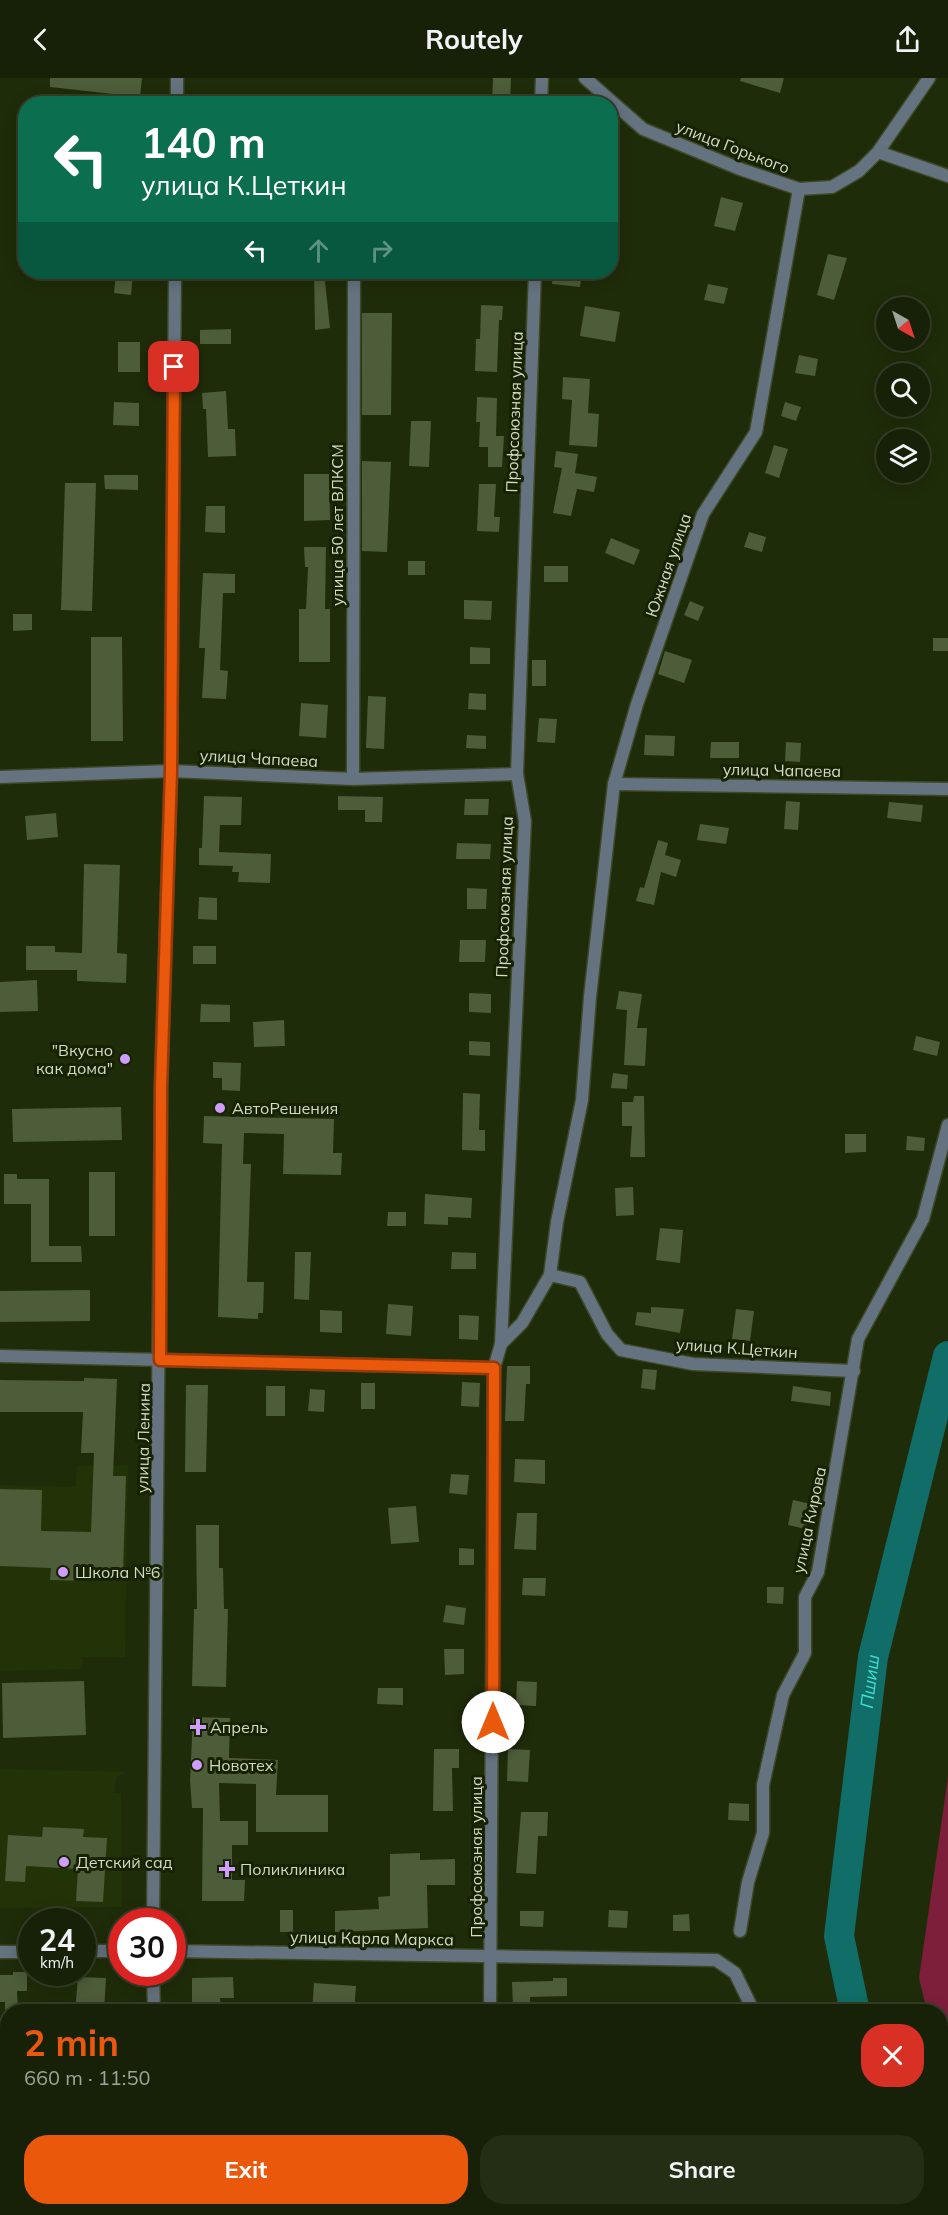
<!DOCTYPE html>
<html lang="en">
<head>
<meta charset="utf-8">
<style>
  body { margin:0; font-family:Mulish,sans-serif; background:#242e15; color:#f1f3f6; height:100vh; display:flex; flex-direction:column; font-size:22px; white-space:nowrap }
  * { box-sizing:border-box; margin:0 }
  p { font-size:20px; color:#9ea39b }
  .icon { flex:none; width:33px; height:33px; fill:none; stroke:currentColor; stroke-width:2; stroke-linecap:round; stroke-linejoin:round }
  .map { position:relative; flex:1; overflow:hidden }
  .panel { position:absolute; left:0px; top:1926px; width:948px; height:212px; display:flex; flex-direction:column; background:#172107; border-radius:24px 24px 0 0; box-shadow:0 3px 15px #0003,0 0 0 2px #363e28 }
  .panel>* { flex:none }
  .hud { position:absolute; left:18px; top:18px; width:600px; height:183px; border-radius:24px; box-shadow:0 3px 15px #0003,0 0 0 2px #363e28; background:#0b6e4f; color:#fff; overflow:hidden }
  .needle { width:39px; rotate:141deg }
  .fabs { position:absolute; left:876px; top:219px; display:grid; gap:12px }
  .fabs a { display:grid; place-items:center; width:54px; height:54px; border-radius:50%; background:#172107; box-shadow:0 3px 15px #0003,0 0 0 2px #363e28; font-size:30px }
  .speed { position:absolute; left:18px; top:1830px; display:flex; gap:12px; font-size:30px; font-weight:700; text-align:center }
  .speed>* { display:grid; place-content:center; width:78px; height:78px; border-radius:50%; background:#172107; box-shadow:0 3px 15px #0003,0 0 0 2px #363e28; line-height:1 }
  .speed small { font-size:15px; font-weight:400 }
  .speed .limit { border:9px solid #d22; background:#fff; color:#111 }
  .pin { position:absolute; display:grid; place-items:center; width:51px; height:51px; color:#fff; margin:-26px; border-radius:12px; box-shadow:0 3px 9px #0006 }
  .me { position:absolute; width:66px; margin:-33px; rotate:0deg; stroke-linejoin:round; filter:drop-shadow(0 0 4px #0008) }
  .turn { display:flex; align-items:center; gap:21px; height:126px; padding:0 24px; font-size:27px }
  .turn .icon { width:78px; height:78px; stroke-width:2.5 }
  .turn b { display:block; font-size:42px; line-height:51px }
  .lanes { display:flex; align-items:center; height:57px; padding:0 24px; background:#0003; justify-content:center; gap:30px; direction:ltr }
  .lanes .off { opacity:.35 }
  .round { display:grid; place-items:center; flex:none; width:63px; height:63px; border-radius:24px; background:#242e15 }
  .head { display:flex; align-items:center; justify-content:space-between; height:102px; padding:0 24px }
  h1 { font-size:36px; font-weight:700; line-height:45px; color:#ea580c }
  .action { display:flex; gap:12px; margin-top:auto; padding:12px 24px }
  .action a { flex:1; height:69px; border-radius:24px; background:#ea580c; color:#fff; font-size:24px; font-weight:700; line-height:69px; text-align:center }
  .action a+a { background:#242e15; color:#f1f3f6 }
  header { display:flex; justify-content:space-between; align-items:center; height:78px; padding:0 24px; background:#172107; font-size:27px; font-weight:700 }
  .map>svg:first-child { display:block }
  .built { fill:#233308 }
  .green { fill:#7d1f3b }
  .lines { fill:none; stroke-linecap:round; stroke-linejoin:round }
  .river { stroke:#116d67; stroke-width:30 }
  .building { fill:#4d5c39 }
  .street-casing { stroke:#3c4827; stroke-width:15 }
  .street { stroke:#65727f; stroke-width:12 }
  .route-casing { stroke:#983908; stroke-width:15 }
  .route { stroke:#ea580c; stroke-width:10 }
  .poi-dot { fill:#d09dff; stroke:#162201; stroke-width:2 }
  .labels { text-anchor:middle; stroke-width:6; stroke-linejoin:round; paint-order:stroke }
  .street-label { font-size:16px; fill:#d2dbc7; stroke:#162201 }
  .poi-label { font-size:16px; fill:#d2dbc7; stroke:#162201; text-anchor:start }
  .water-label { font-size:18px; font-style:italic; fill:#3ee1d4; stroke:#162201 }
</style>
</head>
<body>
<header><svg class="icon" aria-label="back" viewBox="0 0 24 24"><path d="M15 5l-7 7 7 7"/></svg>Routely<svg class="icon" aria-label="share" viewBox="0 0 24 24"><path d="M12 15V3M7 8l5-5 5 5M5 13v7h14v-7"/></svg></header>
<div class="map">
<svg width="948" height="2137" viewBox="0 0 948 2137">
  <rect width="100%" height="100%" fill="#1f2c09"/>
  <g class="built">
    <polygon points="128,1387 125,1579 83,1579 82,1591 0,1593 0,1407 76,1409 77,1388"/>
    <polygon points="0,1691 126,1694 116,1700 114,1715 121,1715 122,1829 0,1830"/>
  </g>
  <polygon class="green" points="948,1699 948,2016 941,1986 940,1934 927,1933 919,1900"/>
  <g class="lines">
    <g class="river">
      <path id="s1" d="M 855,1934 L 839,1858 L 873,1579 L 948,1278"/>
      <polyline points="897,2130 899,2137"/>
    </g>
  </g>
  <g class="building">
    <polygon points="50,0 142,0 140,19 50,9"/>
    <polygon points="493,0 511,0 510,26 492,26"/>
    <polygon points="741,0 784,0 780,15 740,3"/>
    <polygon points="721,119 743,125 735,153 714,148"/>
    <polygon points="828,176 847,180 834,222 817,217"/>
    <polygon points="116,194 133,194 131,217 114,215"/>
    <polygon points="314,194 324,194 330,250 315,252"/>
    <polygon points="553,194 582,194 580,209 552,206"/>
    <polygon points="708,206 728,210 724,226 704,222"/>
    <polygon points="481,227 503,228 502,242 499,242 497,294 475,293 476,261 480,261"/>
    <polygon points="585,228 620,234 615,264 580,258"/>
    <polygon points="362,235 392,235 391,337 362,337"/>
    <polygon points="231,251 231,266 200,266 200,252"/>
    <rect x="118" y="264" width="22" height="30"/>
    <polygon points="799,277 818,281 815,298 795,295"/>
    <polygon points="563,299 590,301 588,335 599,336 597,369 569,367 572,322 562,321"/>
    <polygon points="226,313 228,351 235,351 236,378 208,379 206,331 203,331 202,315"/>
    <polygon points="477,319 497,320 496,358 504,358 502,389 488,389 488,369 479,369 480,344 476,344"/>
    <polygon points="114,324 139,325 139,348 113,347"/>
    <polygon points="785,324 801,329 796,343 781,338"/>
    <polygon points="411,343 431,343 429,389 409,388"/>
    <polygon points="774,367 788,371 779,400 765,395"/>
    <polygon points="556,373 578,376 575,395 597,399 594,414 577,411 571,438 553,435 562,390 554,389"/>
    <polygon points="362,383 391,384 387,474 362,473"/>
    <polygon points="304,396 329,396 330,442 304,443"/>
    <polygon points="104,397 138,397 138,412 105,411"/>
    <polygon points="65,405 96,405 92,533 61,532"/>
    <polygon points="479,406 496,406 494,439 500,439 499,454 477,453"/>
    <polygon points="206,428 225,428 225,455 205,454"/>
    <polygon points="749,454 766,459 762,474 744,469"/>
    <polygon points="611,460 640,472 634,487 605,475"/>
    <polygon points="304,469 326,469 325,531 330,531 330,584 299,584 299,531 306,531 308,489 305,489"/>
    <rect x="408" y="483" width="17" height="14"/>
    <rect x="544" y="488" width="24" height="16"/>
    <polygon points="203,495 235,496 235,515 223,515 220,592 228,593 226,621 202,620 205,570 199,570"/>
    <polygon points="464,522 492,523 491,542 464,541"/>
    <polygon points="690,523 704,529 698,543 684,537"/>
    <polygon points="13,536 32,536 32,552 13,553"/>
    <polygon points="91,559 122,559 123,663 91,663"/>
    <rect x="933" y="560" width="15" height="13"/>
    <polygon points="470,569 490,570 490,586 470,586"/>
    <polygon points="665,573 692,582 684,605 658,596"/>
    <rect x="532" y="582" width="14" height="26"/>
    <polygon points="469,615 486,616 486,632 468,631"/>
    <polygon points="368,618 386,619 384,671 366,670"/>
    <polygon points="301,625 328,627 326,660 299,658"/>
    <polygon points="539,640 557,641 555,665 537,664"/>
    <polygon points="467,657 486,658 486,671 466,670"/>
    <polygon points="645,657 675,658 674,678 644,677"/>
    <polygon points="711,664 739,664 739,680 710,680"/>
    <polygon points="786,664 801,665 800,684 785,683"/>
    <polygon points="204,718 242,719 241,747 220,747 219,774 271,776 270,805 238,804 239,794 232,794 233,788 199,787 199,770 202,770"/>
    <polygon points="338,718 383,719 382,744 365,744 365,732 338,732"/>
    <polygon points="465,721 489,721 488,737 464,737"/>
    <polygon points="786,723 800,724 798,752 784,751"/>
    <polygon points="889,724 923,727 921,744 887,740"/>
    <polygon points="56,735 58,759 27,762 25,738"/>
    <polygon points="700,746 729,750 726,766 697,762"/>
    <polygon points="658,762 668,765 665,777 681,782 676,799 661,794 654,827 636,823 640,809 644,810"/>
    <polygon points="457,765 491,766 490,781 456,781"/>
    <polygon points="84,786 120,787 117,875 127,876 126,905 77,903 77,892 26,892 26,868 55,868 55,874 82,875"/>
    <polygon points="467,810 487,811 486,831 467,831"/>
    <polygon points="199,819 217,820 217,842 198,841"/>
    <polygon points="460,862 486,862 485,884 459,884"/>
    <rect x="193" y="868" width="23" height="18"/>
    <polygon points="37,902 38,933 0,934 0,904"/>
    <polygon points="619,913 642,916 637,950 647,950 645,988 624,987 627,932 616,931"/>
    <polygon points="469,915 491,916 491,935 469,934"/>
    <polygon points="201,926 230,927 230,944 200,944"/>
    <polygon points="284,942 285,968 254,969 253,944"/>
    <polygon points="916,958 940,964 937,978 913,972"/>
    <polygon points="469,963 490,964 490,978 469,977"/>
    <polygon points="213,984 241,985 240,1013 222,1012 222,1000 213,1000"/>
    <polygon points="613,995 628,997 627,1011 611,1010"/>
    <polygon points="463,1015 480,1016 479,1052 485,1052 485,1073 462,1072"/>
    <polygon points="634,1018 644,1018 645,1079 630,1079 632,1048 622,1048 622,1024 633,1024"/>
    <polygon points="121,1029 122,1062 13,1064 12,1031"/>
    <polygon points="204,1038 334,1041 333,1075 342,1075 341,1097 283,1096 284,1056 244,1055 243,1086 251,1086 247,1204 264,1204 263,1235 258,1235 258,1241 218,1239 222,1066 203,1065"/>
    <polygon points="845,1056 866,1056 866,1074 845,1075"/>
    <polygon points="907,1058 925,1060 924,1073 906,1072"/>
    <rect x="89" y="1094" width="26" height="64"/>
    <polygon points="4,1096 17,1096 17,1101 49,1101 49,1168 81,1168 82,1184 31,1184 31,1126 4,1126"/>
    <polygon points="633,1109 634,1137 616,1138 615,1110"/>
    <polygon points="425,1116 472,1120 471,1140 448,1139 448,1147 424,1146"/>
    <polygon points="388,1134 406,1134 406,1148 387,1148"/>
    <polygon points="660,1150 683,1152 680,1185 656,1182"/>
    <polygon points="295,1174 311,1174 309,1222 294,1221"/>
    <polygon points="452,1174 476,1175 476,1191 451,1191"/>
    <polygon points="90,1212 90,1243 0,1244 0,1213"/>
    <polygon points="388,1226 413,1228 411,1258 386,1256"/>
    <polygon points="651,1229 684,1231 680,1255 635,1247 637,1234 651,1235"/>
    <polygon points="736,1231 754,1233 750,1263 732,1261"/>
    <polygon points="320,1232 342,1233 342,1255 320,1254"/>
    <polygon points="459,1237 479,1238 478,1262 459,1261"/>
    <polygon points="507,1288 530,1288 530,1306 526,1306 524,1343 505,1343"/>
    <polygon points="643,1291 657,1292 655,1312 641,1310"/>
    <polygon points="84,1300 117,1301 113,1398 126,1398 123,1494 91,1493 91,1503 50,1502 51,1490 0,1488 0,1411 42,1412 41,1453 91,1454 94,1375 81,1375 83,1334 0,1334 0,1302 84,1303"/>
    <polygon points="462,1304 480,1305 479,1329 461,1328"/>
    <rect x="361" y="1305" width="14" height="26"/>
    <polygon points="186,1307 208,1307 206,1394 185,1394"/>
    <rect x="266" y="1308" width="19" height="30"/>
    <polygon points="793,1308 831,1314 830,1328 791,1323"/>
    <polygon points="310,1311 325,1312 324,1334 308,1333"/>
    <polygon points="515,1381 545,1382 545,1406 514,1404"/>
    <polygon points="451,1396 469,1397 467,1417 449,1415"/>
    <polygon points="793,1422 811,1426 806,1451 788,1447"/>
    <polygon points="416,1428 419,1464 391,1466 388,1430"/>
    <polygon points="517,1435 537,1435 536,1472 514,1471"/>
    <polygon points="196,1447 219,1447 219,1490 223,1490 224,1531 228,1531 226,1609 192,1608 194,1531 197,1531"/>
    <polygon points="459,1470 474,1471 474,1487 459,1487"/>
    <polygon points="523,1500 546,1500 545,1518 522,1517"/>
    <polygon points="767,1509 784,1509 783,1526 767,1525"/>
    <polygon points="446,1527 466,1530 464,1547 443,1544"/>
    <polygon points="444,1571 464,1571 464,1596 445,1597"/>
    <polygon points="84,1603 86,1657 3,1660 2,1605"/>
    <polygon points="517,1603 537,1604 536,1628 516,1627"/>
    <polygon points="378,1610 403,1610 403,1627 377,1626"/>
    <polygon points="193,1639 230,1640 229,1680 278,1682 276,1717 328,1717 328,1754 256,1754 256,1706 219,1705 220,1743 248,1743 248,1767 232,1767 232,1802 245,1802 244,1823 202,1823 203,1730 192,1730 190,1703"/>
    <polygon points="434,1671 459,1671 459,1690 452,1690 453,1733 433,1733"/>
    <polygon points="508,1671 530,1672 528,1704 507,1703"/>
    <polygon points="729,1725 749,1726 749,1743 728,1742"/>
    <polygon points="521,1734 548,1734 547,1758 538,1758 536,1796 516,1795"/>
    <polygon points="43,1749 84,1751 83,1759 107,1760 103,1824 76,1823 78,1791 26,1788 25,1804 5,1803 8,1757 42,1759"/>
    <polygon points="420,1775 420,1782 455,1781 455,1807 427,1807 428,1850 335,1854 335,1833 379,1831 378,1819 390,1818 390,1776"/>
    <rect x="280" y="1832" width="13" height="22"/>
    <polygon points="609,1832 628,1833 627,1850 608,1849"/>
    <polygon points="520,1833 544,1833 543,1849 520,1848"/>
    <polygon points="689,1836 690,1853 673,1853 673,1837"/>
    <polygon points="13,1894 27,1894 27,1913 17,1913 18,1934 5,1934 5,1924 0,1924 0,1897 13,1897"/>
    <polygon points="78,1899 106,1900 104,1934 75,1934"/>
    <polygon points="233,1899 234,1920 220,1920 221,1934 192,1934 192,1900"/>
    <polygon points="553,1900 567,1900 567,1918 530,1919 530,1928 513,1929 512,1904 553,1903"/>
    <polygon points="314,1905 356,1908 354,1934 312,1934"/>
  </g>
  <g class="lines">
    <defs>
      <g id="street">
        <polyline points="585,0 643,51 740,91 799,111 832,109 859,93 878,74 929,0"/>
        <polyline points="177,26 177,0"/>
        <polyline points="541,26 542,0"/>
        <polyline points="878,74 948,98"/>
        <polyline points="0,699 171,693 353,701 517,696"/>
        <polyline points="353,701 354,194"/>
        <polyline points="614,706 948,711"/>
        <polyline points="550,1197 580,1204 607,1256 621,1272 693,1286 854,1293"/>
        <polyline points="501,1266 522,1245 550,1197 557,1144 582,1022 590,919 614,706 637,626 703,436 756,354 799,111"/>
        <polyline points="0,1278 494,1290"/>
        <polyline points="153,1844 161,1009 171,693 175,194"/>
        <polyline points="740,1853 748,1804 763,1755 763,1707 783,1617 805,1575 805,1519 818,1494 858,1261 923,1141 948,1047"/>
        <polyline points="82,1873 122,1873"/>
        <polyline points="172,1873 716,1882 735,1895 754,1934"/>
        <polyline points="0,1874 32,1874"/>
        <polyline points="153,1894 154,1934"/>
        <polyline points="490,1934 494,1290 501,1266 525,743 517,696 535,194"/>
        <polyline points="160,2130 160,2137"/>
        <polyline points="512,2130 514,2137"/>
      </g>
    </defs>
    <use href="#street" class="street-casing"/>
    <use href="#street" class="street"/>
  </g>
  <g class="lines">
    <defs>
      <polyline id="route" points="174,289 171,693 161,1009 160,1282 494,1290 493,1644"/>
    </defs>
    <use href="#route" class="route-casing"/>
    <use href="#route" class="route"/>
  </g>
  <g class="poi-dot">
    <circle cx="125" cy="981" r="6"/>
    <circle cx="220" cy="1030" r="6"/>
    <circle cx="63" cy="1494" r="6"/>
    <path d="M195 1640h6v6h6v6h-6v6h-6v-6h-6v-6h6z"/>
    <circle cx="197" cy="1687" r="6"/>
    <circle cx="64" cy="1784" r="6"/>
    <path d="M224 1782h6v6h6v6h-6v6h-6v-6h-6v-6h6z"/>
  </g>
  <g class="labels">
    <g class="street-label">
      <text transform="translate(733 69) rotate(21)" y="6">улица Горького</text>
      <text transform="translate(514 334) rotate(-88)" y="6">Профсоюзная улица</text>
      <text transform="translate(337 447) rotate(-90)" y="6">улица 50 лет ВЛКСМ</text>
      <text transform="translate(668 487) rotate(-71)" y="6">Южная улица</text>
      <text transform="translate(259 680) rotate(3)" y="6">улица Чапаева</text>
      <text transform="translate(782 692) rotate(1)" y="6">улица Чапаева</text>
      <text transform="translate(504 819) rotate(-88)" y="6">Профсоюзная улица</text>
      <text transform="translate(737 1270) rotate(4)" y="6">улица К.Цеткин</text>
      <text transform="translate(143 1360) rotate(-89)" y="6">улица Ленина</text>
      <text transform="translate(809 1442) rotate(-78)" y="6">улица Кирова</text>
      <text transform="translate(476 1779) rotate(-90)" y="6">Профсоюзная улица</text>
      <text transform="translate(372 1860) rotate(1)" y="6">улица Карла Маркса</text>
    </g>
    <g class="poi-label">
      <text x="113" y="978" text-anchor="end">"Вкусно<tspan x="113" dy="18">как дома"</tspan></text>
      <text x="232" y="1036">АвтоРешения</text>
      <text x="75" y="1500">Школа №6</text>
      <text x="210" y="1655">Апрель</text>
      <text x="209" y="1693">Новотех</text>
      <text x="76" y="1790">Детский сад</text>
      <text x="240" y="1797">Поликлиника</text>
    </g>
    <g class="water-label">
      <text dy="6" stroke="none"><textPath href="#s1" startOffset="334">Пшиш</textPath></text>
    </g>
  </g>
</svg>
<div class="fabs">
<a><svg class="needle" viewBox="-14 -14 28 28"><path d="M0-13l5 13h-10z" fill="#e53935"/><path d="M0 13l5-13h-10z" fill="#9ea39b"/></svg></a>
<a><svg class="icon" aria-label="search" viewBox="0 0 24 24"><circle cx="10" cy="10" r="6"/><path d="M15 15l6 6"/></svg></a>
<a><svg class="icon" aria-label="layers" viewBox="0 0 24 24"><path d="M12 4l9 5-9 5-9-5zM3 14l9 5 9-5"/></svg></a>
</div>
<div class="speed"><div>24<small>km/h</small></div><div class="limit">30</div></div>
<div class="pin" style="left:174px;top:289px;background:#d93025"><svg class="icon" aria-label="arrive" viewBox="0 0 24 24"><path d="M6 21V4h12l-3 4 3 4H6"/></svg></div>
<svg class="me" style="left:493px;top:1644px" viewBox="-20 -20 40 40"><circle r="19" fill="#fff"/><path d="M0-13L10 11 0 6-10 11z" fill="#ea580c"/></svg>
<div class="hud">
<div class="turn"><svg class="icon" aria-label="left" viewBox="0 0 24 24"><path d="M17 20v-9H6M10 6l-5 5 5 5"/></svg><div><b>140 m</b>улица К.Цеткин</div></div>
<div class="lanes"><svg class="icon" aria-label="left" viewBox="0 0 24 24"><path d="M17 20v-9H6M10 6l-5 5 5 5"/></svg><svg class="icon off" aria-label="ahead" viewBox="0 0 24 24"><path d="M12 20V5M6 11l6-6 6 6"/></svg><svg class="icon off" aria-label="right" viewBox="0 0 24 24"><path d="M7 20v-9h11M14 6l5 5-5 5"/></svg></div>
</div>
<section class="panel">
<div class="head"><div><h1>2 min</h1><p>660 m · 11:50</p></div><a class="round" style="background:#d93025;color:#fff"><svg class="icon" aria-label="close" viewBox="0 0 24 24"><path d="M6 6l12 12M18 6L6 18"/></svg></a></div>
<div class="action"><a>Exit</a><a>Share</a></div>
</section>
</div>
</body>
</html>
